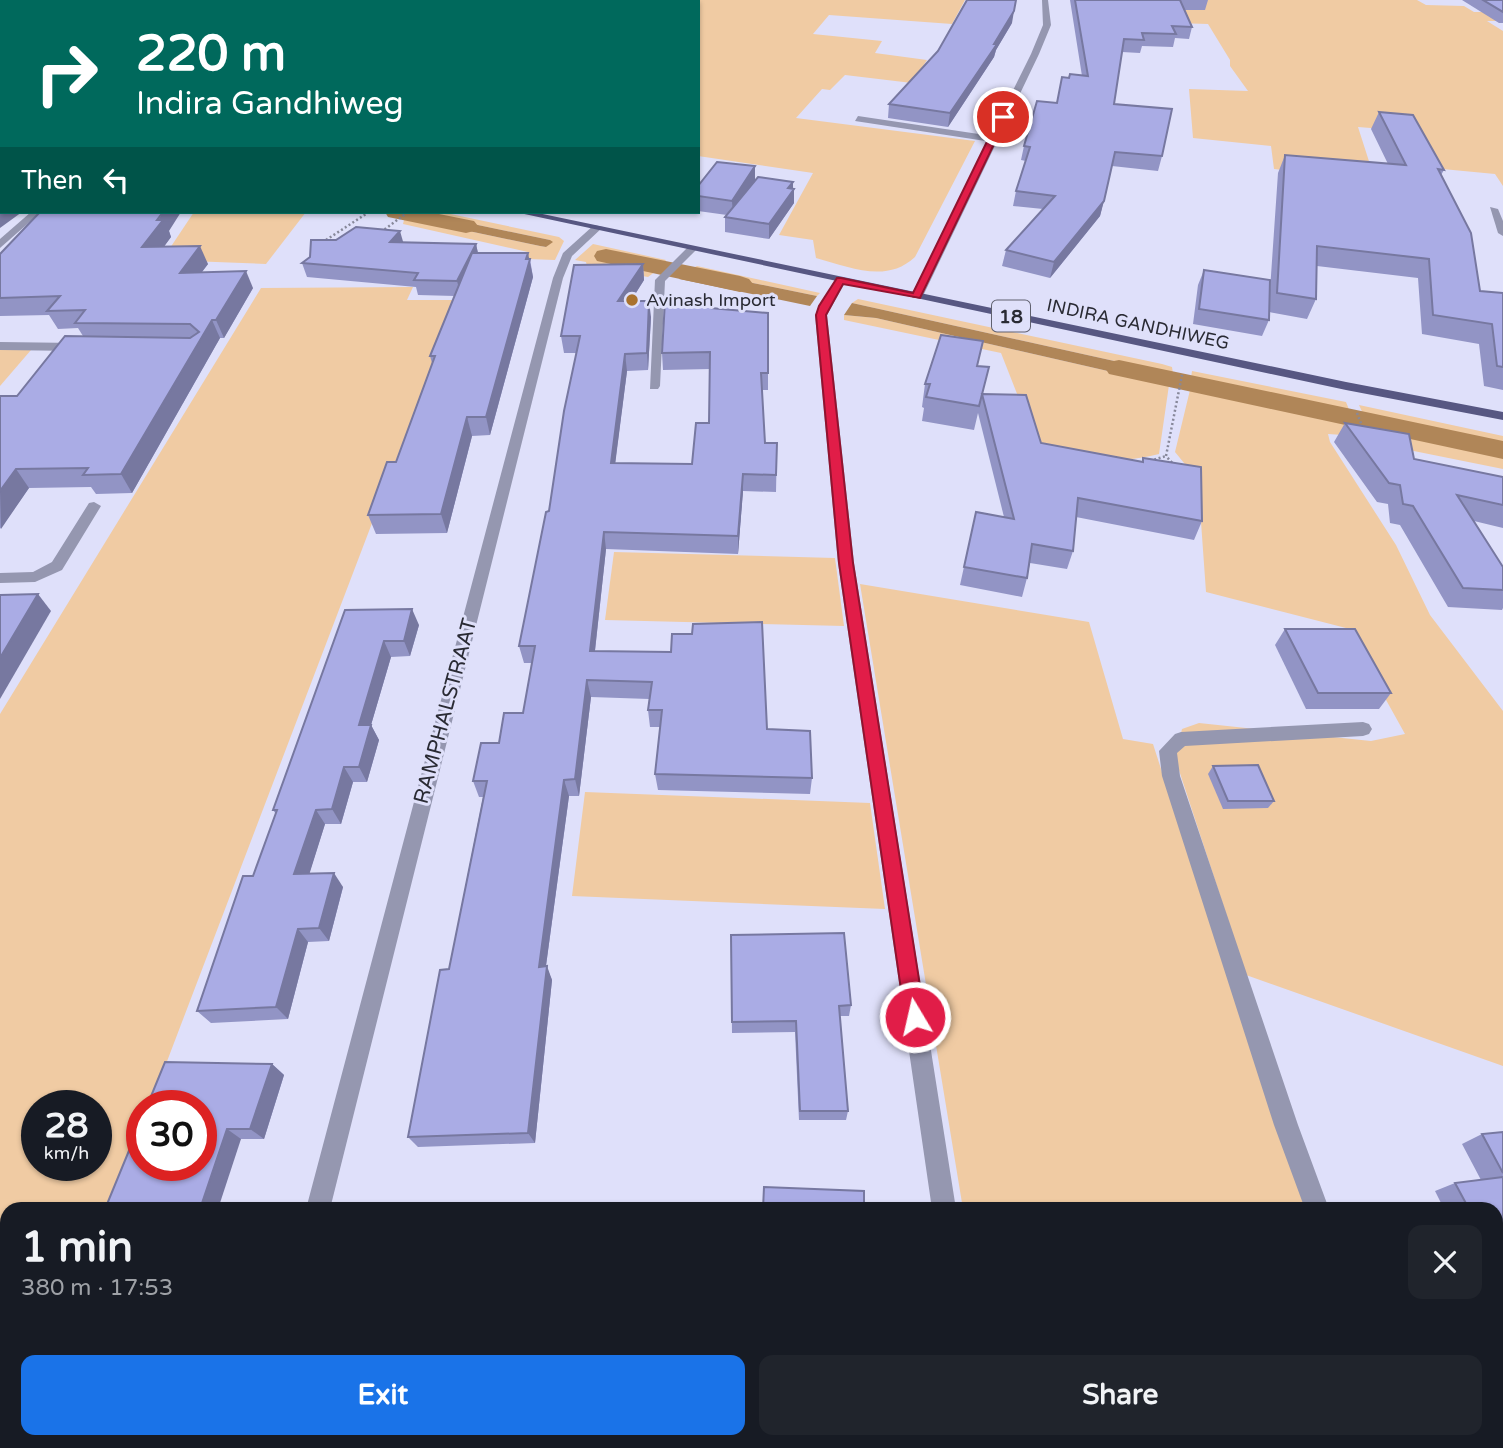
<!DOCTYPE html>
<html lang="en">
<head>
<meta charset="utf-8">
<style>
  body { margin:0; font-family:"Varela Round",sans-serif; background:#20242c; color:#f1f3f6; height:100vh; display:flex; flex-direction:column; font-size:26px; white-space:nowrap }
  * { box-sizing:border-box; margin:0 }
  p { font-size:23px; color:#9ea1a6 }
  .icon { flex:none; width:38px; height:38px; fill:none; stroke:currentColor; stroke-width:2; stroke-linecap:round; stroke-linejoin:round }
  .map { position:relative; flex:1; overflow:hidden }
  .details { position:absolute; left:0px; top:1202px; width:1503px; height:247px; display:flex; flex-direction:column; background:#171b24; border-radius:21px 21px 0 0; box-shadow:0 2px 5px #0004 }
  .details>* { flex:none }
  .top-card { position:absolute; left:0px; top:0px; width:700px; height:214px; box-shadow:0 2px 5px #0004; background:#00695c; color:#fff; overflow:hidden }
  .speed { position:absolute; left:21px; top:1090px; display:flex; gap:14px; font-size:35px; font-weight:700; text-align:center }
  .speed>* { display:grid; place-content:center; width:91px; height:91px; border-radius:50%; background:#171b24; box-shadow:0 2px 5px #0004; line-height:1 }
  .speed small { font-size:18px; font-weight:400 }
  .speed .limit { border:10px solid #d22; background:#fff; color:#111 }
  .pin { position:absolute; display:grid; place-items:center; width:60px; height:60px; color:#fff; margin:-30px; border:4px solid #fff; border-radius:50%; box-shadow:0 2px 7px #0007 }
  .me { position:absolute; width:77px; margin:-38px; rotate:351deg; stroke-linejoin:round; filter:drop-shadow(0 0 5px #0008) }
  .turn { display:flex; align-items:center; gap:24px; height:147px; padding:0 21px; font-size:32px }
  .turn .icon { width:91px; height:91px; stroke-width:2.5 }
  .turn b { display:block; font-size:49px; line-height:60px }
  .then { display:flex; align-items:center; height:66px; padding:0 21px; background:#0003; gap:14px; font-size:26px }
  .round { display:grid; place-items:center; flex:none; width:74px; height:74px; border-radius:14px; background:#20242c }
  .headline { display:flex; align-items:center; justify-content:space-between; height:119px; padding:0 21px }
  h1 { font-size:42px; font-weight:800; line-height:52px }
  .button { display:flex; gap:14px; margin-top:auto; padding:14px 21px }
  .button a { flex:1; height:80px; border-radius:14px; background:#1a73e8; color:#fff; font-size:28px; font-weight:800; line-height:80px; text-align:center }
  .button a+a { background:#20242c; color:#f1f3f6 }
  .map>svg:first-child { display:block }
  .green { fill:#f0cba3; fill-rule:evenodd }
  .water { fill:#b08658 }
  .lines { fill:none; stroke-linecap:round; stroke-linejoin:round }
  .canal { fill:#b08658; fill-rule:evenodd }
  .path { stroke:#87889a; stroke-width:2.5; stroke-dasharray:2 2.5; stroke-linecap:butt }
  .service { fill:#9597b0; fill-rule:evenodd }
  .minor { fill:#9597b0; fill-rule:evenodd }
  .tertiary { fill:#9597b0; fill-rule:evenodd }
  .primary { fill:#575782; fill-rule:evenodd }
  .wall { fill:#9294c5 }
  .shaded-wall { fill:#7778a0 }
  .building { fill:#aaace5; stroke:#7778a0; stroke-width:2 }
  .route { fill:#e11d48; stroke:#92132f; stroke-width:2 }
  .poi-dot { fill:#a9722e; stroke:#dfe0fa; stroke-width:2.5 }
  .labels { text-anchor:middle; stroke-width:6; stroke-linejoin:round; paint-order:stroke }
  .far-poi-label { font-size:18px; fill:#2a2b34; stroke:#dfe0fa; text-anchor:start }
  .far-street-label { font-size:18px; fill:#2a2b34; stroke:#dfe0fa }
  .shield { fill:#dfe0fa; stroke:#60616f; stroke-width:2 }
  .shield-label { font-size:19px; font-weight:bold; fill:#2a2b34 }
  .street-label { font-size:21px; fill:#2a2b34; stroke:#dfe0fa }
</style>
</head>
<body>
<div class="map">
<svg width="1503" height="1448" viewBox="0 0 1503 1448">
  <rect width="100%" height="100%" fill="#dfe0fa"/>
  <g class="green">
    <path d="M 575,0 L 965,0 L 952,24 L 829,15 L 813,34 L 882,41 L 875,53 L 927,60 L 912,83 L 845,75 L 830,90 L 822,89 L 796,118 L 975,141 L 915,257 C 886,284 850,267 816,258 L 813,240 L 779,235 L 813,173 L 698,156 L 698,2 L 573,2 Z"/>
    <polygon points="1154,0 1417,0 1426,5 1464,6 1474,12 1503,12 1503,21 1487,21 1503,31 1503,186 1495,174 1432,168 1409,131 1358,127 1375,180 1274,169 1271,146 1193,138 1189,89 1248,91 1230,66 1230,60 1208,24 1175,23"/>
    <polygon points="194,212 306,212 266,264 162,260"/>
    <polygon points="416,212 441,212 559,237 564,241 555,260 528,259 525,255 528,252 403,224 404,220 407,218 540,246 546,247 550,240"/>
    <polygon points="593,244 666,260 663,264 604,252 601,259 656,271 648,277 587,266 586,262 575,260"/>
    <polygon points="697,266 820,293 817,296 689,270"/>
    <path d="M 413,287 L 407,300 L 457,300 L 150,1106 L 142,1106 L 142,1128 L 111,1209 L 7,1209 L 7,1442 L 24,1442 L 22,1448 L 0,1448 L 0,714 L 261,288 ZM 37,1106 L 96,1106 L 96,1166 L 37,1166 Z"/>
    <polygon points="858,299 1162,364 1172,367 1173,374 852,303"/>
    <path d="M 844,315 L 876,318 L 1169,385 L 1159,454 C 1120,464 1082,461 1043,460 L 1001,353 L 844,320 Z"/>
    <polygon points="0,349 31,350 0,386"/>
    <polygon points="1192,371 1346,402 1350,412 1191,378"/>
    <polygon points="1190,390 1354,425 1343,435 1328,434 1330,442 1396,545 1430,615 1503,711 1503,1066 1246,975 1175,758 1182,729 1199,723 1371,741 1405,734 1346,628 1206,592 1198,480 1175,452"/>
    <polygon points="1359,405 1503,436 1503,446 1364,416"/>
    <polygon points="1370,426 1503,457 1503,469 1384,445 1374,438"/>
    <polygon points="614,552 835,558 844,626 605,620"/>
    <polygon points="860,584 1089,622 1123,739 1153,744 1268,1102 1307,1209 963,1209"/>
    <polygon points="585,792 870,803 885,909 572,896"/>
    <polygon points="1198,1442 1391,1442 1393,1448 1212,1448"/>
  </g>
  <g class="water">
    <polygon points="416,212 550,240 553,242 546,247 540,246 407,218"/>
    <polygon points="689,270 817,296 810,306 679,279"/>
    <polygon points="852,303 1173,374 1169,385 876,318 844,315"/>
    <polygon points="1191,378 1350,412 1354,425 1190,390"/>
    <polygon points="1364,416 1503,446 1503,457 1370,426"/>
  </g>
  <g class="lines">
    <g class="canal">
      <polygon points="385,212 429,212 474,221 478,226 474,231 466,233 388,217"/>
      <polygon points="606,249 740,276 749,279 753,284 749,289 740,292 597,261 594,256 597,251"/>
      <polygon points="1119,360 1503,441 1503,459 1109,374 1105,368 1109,362"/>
    </g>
    <g class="path">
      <polyline points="381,232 408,212"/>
      <polyline points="326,240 369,212"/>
      <polyline points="1357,413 1364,431"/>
      <polyline points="1150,461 1166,456"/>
      <polyline points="1175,466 1166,456 1182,375"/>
    </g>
    <g class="service">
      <polygon points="858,116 992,136 996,139 992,142 855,121"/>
      <polygon points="1490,207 1498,209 1503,221 1503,236 1498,233"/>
      <polygon points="688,247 697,249 665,281 660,386 658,389 650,389 655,280"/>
      <polygon points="0,342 77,343 83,347 77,351 0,350"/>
      <polygon points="94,502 101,506 62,570 35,582 0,583 0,573 33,572 52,562 89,503"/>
      <polygon points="1363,722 1369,724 1372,729 1369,734 1363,736 1185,746 1177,753 1180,776 1298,1125 1329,1209 1305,1209 1274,1125 1162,776 1159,751 1175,734 1181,732"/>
      <polygon points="1390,1442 1418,1442 1420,1448 1392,1448"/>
    </g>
    <g class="minor">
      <polygon points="31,212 41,212 0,248 0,239"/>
      <polygon points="594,225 603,227 572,256 563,278 330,1209 306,1209 553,278 563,253"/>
      <polygon points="841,278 846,281 827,315 854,563 956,1209 932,1209 838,563 815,315 836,281"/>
      <polygon points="246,1442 274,1442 273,1448 245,1448"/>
      <polygon points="966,1442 994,1442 995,1448 967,1448"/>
    </g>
    <polygon class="tertiary" points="1042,0 1048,0 1051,25 1039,54 923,296 913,298 911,296 1031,54 1043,25"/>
    <g class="primary">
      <rect x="0" y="105" width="2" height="4"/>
      <polygon points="515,212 533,212 1346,382 1503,412 1503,420 1346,390"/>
    </g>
  </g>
  <g class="wall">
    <polygon points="0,0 557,0 554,2 2,2 2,75 0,74"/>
    <polygon points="1070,0 1208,0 1205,10 1185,10 1192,27 1189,39 1175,38 1173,47 1142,46 1140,53 1122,52 1114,104 1162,156 1158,171 1112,166 1100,216 1050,278 1002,266 1006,250 1043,209 1013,206 1016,191 1026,161 1021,160 1024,146 1057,103 1082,76"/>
    <polygon points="1462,0 1503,0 1503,23 1499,23"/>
    <polygon points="1012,23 996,50 994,57 948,127 888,118 889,104 938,51"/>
    <polygon points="1379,112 1444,170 1441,175 1480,291 1503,293 1503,390 1484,386 1479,344 1422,334 1418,278 1317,266 1316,299 1307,319 1269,312 1269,320 1262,336 1193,324 1198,285 1204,270 1270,290 1278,173 1285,155 1388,164 1371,129"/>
    <polygon points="755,180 794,189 794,203 769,239 725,232 725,217 727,215 698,211 698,186"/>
    <polygon points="169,231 171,237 163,247 208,264 202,272 253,288 224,338 220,338 132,493 96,494 91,487 29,488 0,529 0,396 17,396 83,336 78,328 58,329 49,315 0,316 0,254"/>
    <polygon points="403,242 476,244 478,253 530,259 533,277 490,435 472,436 447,533 376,534 368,515 396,462 432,363 430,356 455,296 418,295 416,287 307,277 302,263"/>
    <polygon points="643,264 644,280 631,301 651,317 648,370 627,371 615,463 692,464 709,423 710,369 663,370 662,353 711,308 768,313 768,390 762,390 765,443 777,443 776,492 743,491 738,554 606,549 595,651 767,729 812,778 810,794 658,790 655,774 661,727 650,727 648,710 649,699 591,697 579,796 569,796 546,966 552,980 535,1143 418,1147 408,1137 449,969 483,797 479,797 473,781 499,743 523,713 532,663 524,663 519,646 549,511 576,353 564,353 561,336"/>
    <polygon points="978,366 983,394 1041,443 1142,462 1143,458 1202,521 1194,540 1076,517 1073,551 1067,569 1030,563 1027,578 1022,597 960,585 976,512 1004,517 978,413 974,430 922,421 924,408 922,407 925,384"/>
    <polygon points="1345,423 1414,459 1503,477 1503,528 1474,521 1503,567 1503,608 1502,610 1448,607 1400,525 1390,523 1388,504 1377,502 1334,442"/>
    <polygon points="345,610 419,625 410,656 391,657 371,725 379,740 367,782 353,782 341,824 325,824 309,874 343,887 329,941 308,942 288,1019 211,1023 197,1011 253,876 276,814 273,810"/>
    <polygon points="1285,629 1391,693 1379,709 1306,709 1275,645"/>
    <polygon points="1213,766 1274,801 1268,808 1223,809 1208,774"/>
    <polygon points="731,935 851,1005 849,1016 840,1016 848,1111 846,1120 799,1120 795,1032 732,1033"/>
    <polygon points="272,1064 284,1075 264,1139 241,1139 105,1209"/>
    <polygon points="1503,1132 1503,1283 1496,1284 1496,1209 1444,1209 1435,1191 1455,1183 1481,1180 1462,1144 1482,1134"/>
    <polygon points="1103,1442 1180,1442 1181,1448 1103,1448"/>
  </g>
  <g class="shaded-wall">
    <polygon points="438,0 461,0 462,2 434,2"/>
    <polygon points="535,0 557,0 554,2 536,2"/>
    <polygon points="1014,11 1012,23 996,50 994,57 948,127 950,113"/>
    <polygon points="755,166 755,180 733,215 732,201"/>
    <polygon points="793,182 793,191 794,189 794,203 769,239 769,224 788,188"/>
    <polygon points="1104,201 1100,216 1050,278 1054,262"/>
    <polygon points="2,203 2,212 22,212 0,228 0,204"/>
    <polygon points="163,212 181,212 169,231 171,237 151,265 142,247"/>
    <polygon points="400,231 404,245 390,242"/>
    <polygon points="476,244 479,258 461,296 457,281"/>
    <polygon points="200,246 208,264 188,290 180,273"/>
    <polygon points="528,253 533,277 490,435 486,417"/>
    <polygon points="643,264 644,280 620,318 618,301"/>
    <polygon points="246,271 253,288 224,338 216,320"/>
    <polygon points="649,301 651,317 648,370 647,353"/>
    <polygon points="212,320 220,338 132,493 121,474"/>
    <polygon points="625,354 627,371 613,481 611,463"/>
    <polygon points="467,417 472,436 447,533 441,514"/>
    <polygon points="16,469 29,488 1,529 0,491"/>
    <polygon points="743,474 743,491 738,554 738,536"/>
    <polygon points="604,532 606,549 593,668 590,651"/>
    <polygon points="38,594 51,611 0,699 0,658"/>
    <polygon points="412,609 419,625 410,656 404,641"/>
    <polygon points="384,641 391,657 371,725 379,740 367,782 359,767 359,725"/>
    <polygon points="587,680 591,697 579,796 575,779"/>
    <polygon points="344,767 353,782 341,824 332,809"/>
    <polygon points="564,780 569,796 544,980 539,967"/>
    <polygon points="316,810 325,824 305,888 294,874"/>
    <polygon points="334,873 343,887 329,941 319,928"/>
    <polygon points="298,929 308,942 288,1019 276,1007"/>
    <polygon points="547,966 552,980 535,1143 528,1133"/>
    <polygon points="272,1064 284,1075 264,1139 250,1129"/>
    <polygon points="227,1129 241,1139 218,1209 200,1209"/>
    <polygon points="147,1442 167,1442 166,1448 146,1448"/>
    <polygon points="480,1442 490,1442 489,1448 480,1448"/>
  </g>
  <g class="building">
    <polygon points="0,0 438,0 434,2 2,2 2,61 0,61"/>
    <polygon points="967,0 1016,0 1014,11 994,44 997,44 950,113 889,104 938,51"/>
    <polygon points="1075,0 1180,0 1192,27 1172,26 1176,34 1142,33 1144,40 1124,39 1114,104 1172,109 1162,156 1115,152 1104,201 1054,262 1006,250 1055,196 1016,191 1030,147 1024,146 1037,101 1057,103 1062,77 1069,78 1070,74 1088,76"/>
    <polygon points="1483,0 1503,0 1503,12"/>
    <polygon points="1379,112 1413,115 1444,170 1438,169 1471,233 1480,291 1503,293 1503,367 1497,366 1492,324 1433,315 1429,259 1317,246 1316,299 1277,293 1285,155 1406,165"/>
    <polygon points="0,137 2,137 2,203 0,204"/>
    <polygon points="717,162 755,166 732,201 698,196 698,186"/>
    <polygon points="758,177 793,182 788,188 794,189 769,224 725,217"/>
    <polygon points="40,212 163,212 157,220 163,220 142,247 200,246 180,273 246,271 216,320 212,320 121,474 83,475 88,468 16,469 0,491 0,396 17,396 65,336 190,338 199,332 190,324 75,323 85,310 47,311 60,296 0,298 0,254"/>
    <polygon points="356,227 400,231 390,242 476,244 457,281 414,280 418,273 302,263 310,257 311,240 336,240"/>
    <polygon points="472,253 528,253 526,259 530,259 486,417 467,417 441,514 368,515 387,462 396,462 435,356 430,356"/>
    <polygon points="643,264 618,301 649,301 647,353 625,354 611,463 692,464 696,423 709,423 710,352 662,353 665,301 711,300 711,308 768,313 768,373 761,373 765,443 777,443 776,475 743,474 738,536 604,532 590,651 671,652 672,634 692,634 693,624 762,622 767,729 810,731 812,778 655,774 662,710 648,710 652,682 587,680 575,779 564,780 539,967 547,966 528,1133 408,1137 440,970 449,969 487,781 473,781 481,743 499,743 504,713 523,713 535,646 519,646 546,512 549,511 564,411 580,336 561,336 574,265"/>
    <polygon points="1204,270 1270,280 1269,320 1199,309"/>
    <polygon points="941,335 983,341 977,366 989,367 979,406 926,397 930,384 925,384"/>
    <polygon points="982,394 1026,395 1041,443 1143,462 1143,458 1201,467 1202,521 1078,498 1073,551 1032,544 1027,578 964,567 976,512 1014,519"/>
    <polygon points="1345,423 1409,434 1414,459 1503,477 1503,505 1457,495 1503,567 1503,590 1463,588 1413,506 1403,504 1400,485 1389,483"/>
    <polygon points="38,594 0,658 0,595"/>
    <polygon points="412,609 404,641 384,641 359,725 371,725 359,767 344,767 332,809 316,810 294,874 334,873 319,928 298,929 276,1007 197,1011 243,876 253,876 277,810 273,810 345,610"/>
    <polygon points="1285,629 1355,629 1391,693 1318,693"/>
    <polygon points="1258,765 1274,801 1228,801 1213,766"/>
    <polygon points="844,933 851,1005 839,1006 848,1111 800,1111 796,1021 732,1022 731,935"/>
    <polygon points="165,1062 272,1064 250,1129 227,1129 200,1209 105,1209 142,1119 142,1166 201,1166 201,1106 147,1106"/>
    <polygon points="1503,1132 1503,1173 1482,1134"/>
    <polygon points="1503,1177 1503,1274 1496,1262 1496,1209 1469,1209 1455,1183"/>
    <polygon points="764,1187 864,1191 864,1209 763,1209"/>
    <polygon points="24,1442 147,1442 146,1448 22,1448"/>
    <polygon points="335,1442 480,1442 480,1448 334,1448"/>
    <rect x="634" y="1442" width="254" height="6"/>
    <polygon points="1115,1442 1180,1442 1181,1448 1115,1448"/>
  </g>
  <polygon class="route" points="1003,114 1007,117 920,298 843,284 826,315 853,563 925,1017 922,1024 915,1027 908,1024 905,1017 839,563 816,315 819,306 837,278 841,278 913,293 999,117"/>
  <circle class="poi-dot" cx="632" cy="300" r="7"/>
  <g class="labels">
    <g class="far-poi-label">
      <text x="646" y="306">Avinash Import</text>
    </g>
    <g class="far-street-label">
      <text transform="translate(1138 324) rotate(12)" y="6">INDIRA GANDHIWEG</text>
    </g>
    <rect class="shield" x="992" y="300.5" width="38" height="31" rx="5"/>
    <g class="shield-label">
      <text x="1011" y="323">18</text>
    </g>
    <g class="street-label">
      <text transform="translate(445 711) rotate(-75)" y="7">RAMPHALSTRAAT</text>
    </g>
  </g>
</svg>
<div class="speed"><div>28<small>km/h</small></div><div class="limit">30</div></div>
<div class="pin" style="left:1003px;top:117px;background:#d93025"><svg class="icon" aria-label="arrive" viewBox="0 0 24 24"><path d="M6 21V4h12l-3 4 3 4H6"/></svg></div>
<svg class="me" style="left:915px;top:1017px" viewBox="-20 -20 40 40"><circle r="17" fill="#e11d48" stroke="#fff" stroke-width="3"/><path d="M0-11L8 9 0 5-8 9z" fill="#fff"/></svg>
<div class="top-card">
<div class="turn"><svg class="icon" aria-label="right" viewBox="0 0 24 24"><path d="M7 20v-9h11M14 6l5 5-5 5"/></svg><div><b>220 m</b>Indira Gandhiweg</div></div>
<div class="then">Then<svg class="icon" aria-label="left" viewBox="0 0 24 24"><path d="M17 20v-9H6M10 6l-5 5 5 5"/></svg></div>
</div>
<section class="details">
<div class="headline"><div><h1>1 min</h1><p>380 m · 17:53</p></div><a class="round"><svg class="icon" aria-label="close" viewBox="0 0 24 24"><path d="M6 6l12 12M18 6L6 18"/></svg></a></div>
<div class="button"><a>Exit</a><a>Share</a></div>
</section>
</div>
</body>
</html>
